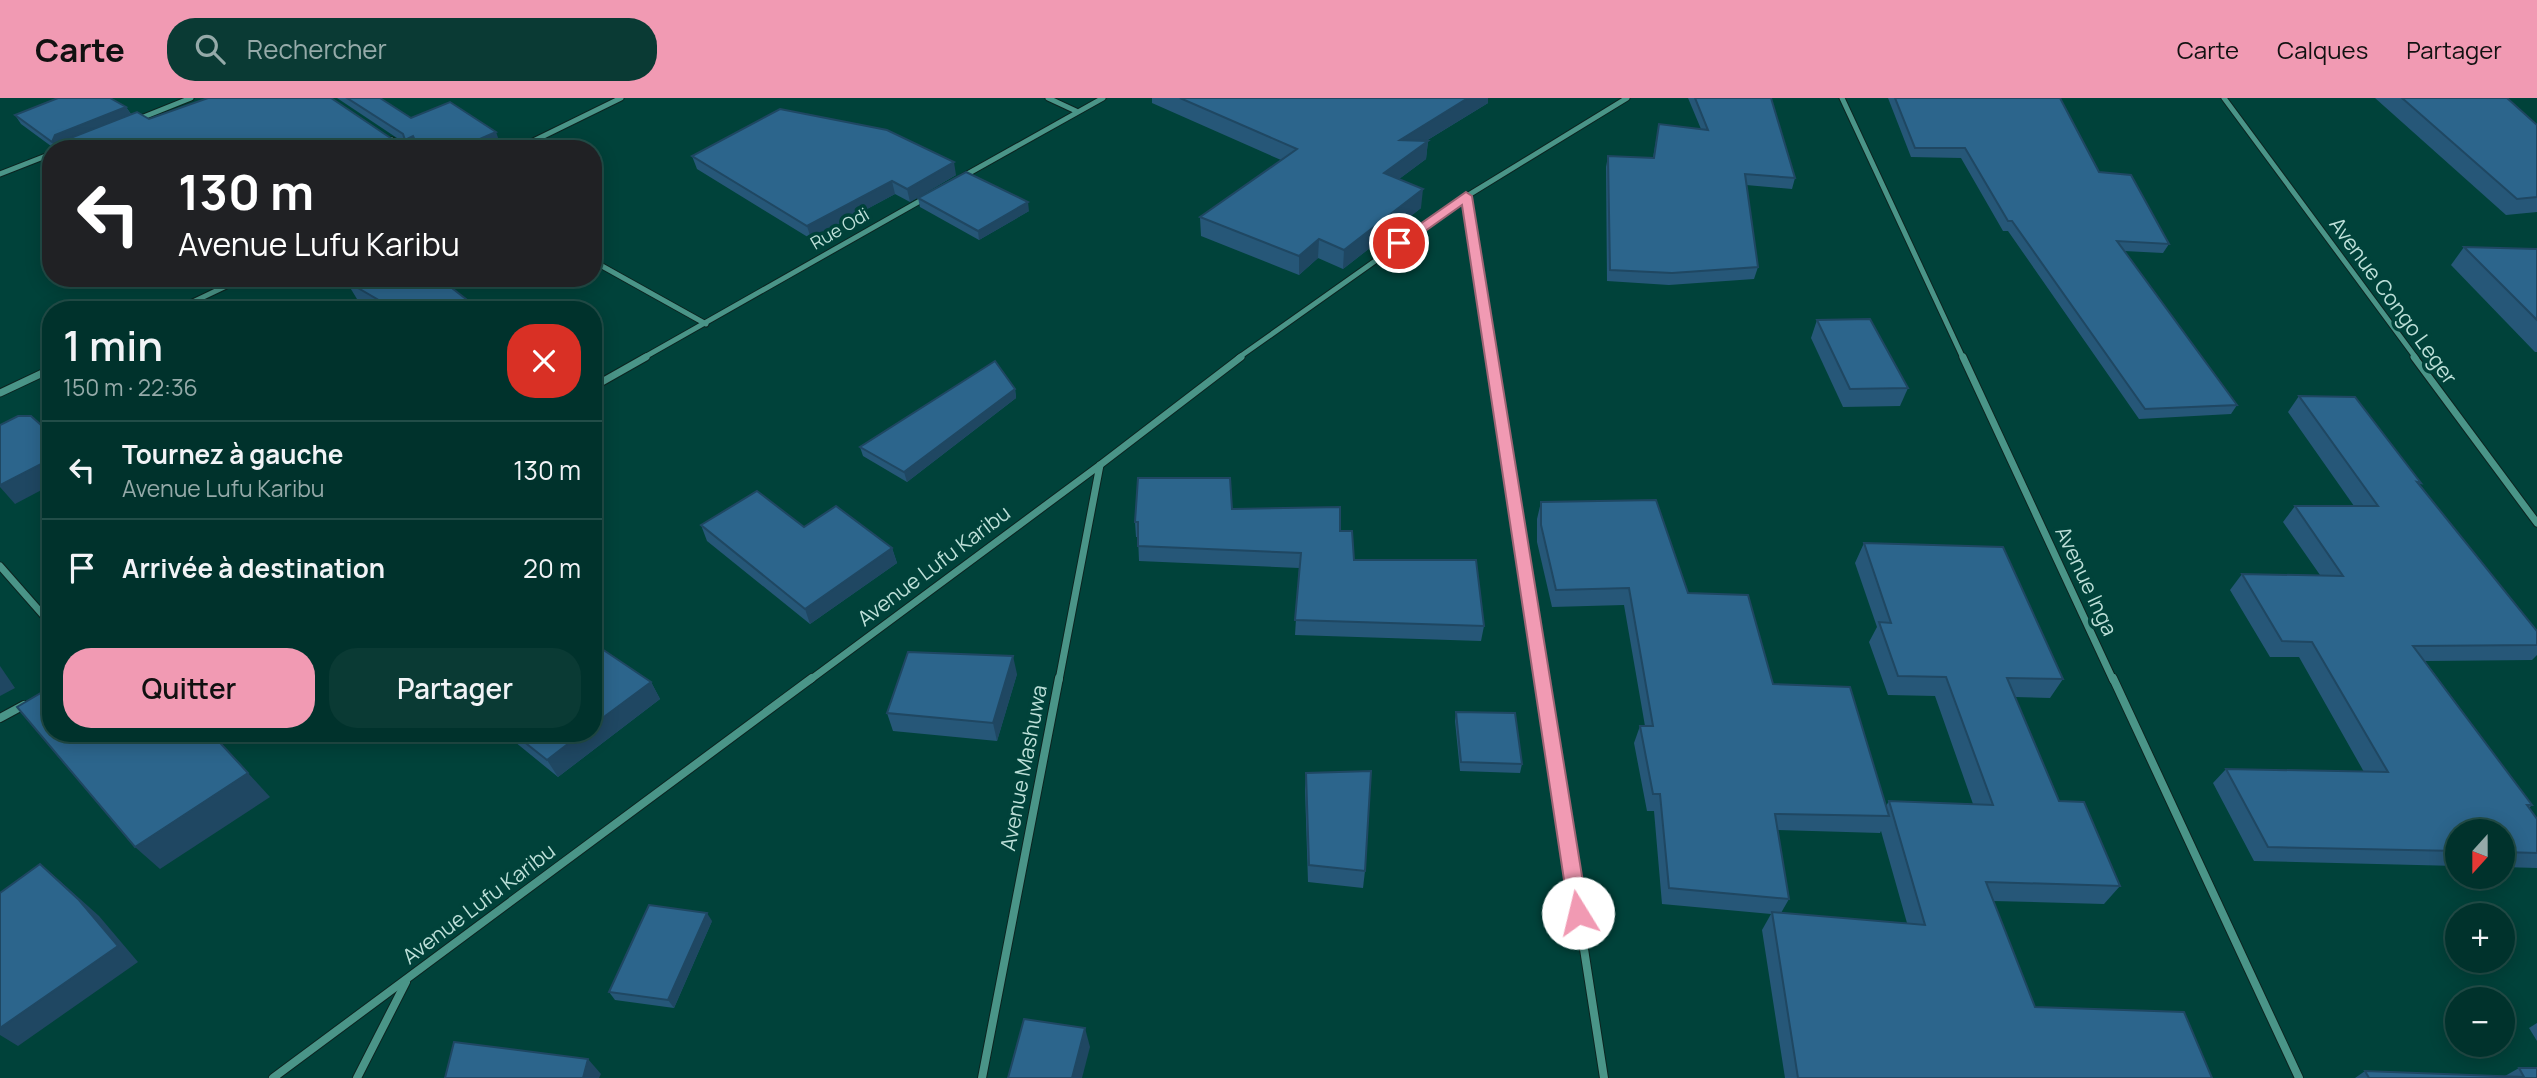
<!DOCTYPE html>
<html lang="fr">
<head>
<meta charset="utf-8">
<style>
  body { margin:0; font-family:Manrope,sans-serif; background:#0a3a34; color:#f1f3f6; height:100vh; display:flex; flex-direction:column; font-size:26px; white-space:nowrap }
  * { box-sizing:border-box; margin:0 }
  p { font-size:23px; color:#95aaa9 }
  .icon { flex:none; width:38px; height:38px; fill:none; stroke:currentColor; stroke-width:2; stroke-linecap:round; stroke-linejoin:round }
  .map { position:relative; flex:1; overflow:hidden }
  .details { position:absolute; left:42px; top:203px; width:560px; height:441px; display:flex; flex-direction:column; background:#00322c; border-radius:28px; box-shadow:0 4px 18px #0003,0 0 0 2px #224d48 }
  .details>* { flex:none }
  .guide { position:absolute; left:42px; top:42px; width:560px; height:147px; border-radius:28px; box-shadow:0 4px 18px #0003,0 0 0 2px #224d48; background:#202124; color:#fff; overflow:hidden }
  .needle { width:46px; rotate:201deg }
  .controls { position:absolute; left:2445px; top:721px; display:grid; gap:14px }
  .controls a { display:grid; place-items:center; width:70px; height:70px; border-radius:50%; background:#00322c; box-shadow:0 4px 18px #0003,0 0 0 2px #224d48; font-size:35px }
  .pin { position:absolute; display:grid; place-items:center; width:60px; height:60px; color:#fff; margin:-30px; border:4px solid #fff; border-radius:50%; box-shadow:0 2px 7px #0007 }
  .me { position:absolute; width:77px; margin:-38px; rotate:351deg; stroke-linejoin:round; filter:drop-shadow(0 0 5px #0008) }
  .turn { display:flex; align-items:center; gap:24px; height:147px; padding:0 21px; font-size:32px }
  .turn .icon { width:91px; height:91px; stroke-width:2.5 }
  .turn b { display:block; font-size:49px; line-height:60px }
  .round { display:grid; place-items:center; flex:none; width:74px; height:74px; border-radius:28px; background:#0a3a34 }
  .summary { display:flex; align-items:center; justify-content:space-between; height:119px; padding:0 21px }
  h1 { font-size:42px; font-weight:600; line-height:52px }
  .cta { display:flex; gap:14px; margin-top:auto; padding:14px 21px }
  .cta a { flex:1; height:80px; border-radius:28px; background:#f19ab3; color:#111; font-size:28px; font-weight:600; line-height:80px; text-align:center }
  .cta a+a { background:#0a3a34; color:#f1f3f6 }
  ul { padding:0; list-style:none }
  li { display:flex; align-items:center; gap:21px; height:98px; padding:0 21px; border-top:2px solid #224d48 }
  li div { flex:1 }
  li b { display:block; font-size:26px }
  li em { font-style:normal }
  header { display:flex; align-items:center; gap:42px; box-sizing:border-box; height:98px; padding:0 35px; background:#f19ab3; color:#111 }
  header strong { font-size:33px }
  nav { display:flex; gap:38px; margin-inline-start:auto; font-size:24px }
  .search { width:490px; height:63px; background:#0a3a34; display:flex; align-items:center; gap:18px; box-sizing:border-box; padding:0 24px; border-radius:28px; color:#95aaa9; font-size:26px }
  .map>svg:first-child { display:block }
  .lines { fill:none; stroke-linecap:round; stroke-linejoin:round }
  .street-far2-casing { stroke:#0c2420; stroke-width:7 }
  .street-far1-casing { stroke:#0c2420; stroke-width:9 }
  .street-casing { stroke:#0c2420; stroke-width:10 }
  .street-far2 { stroke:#4a9588; stroke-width:5 }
  .street-far1 { stroke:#4a9588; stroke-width:7 }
  .street { stroke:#4a9588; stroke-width:8 }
  .wall { fill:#265778; fill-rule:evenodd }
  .shaded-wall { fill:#1f4762 }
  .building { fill:#2c658c; stroke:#1f4762; stroke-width:2 }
  .route { fill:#f19ab3; stroke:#9d6474; stroke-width:2 }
  .labels { text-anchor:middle; stroke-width:7; stroke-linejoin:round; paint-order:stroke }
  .far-street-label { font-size:18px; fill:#bcdfd8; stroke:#00423a }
  .street-label { font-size:21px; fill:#bcdfd8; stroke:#00423a }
</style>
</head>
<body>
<header>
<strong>Carte</strong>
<div class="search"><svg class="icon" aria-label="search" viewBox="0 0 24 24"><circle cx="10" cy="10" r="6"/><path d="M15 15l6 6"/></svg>Rechercher</div>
<nav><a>Carte</a><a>Calques</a><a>Partager</a></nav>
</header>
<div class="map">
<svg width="2537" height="980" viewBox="0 0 2537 980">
  <rect width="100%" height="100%" fill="#00423a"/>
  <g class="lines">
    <defs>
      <g id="street-far2">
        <polyline points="1048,0 1076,13"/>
        <polyline points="1842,0 1963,260"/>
        <polyline points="2224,0 2416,260"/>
        <polyline points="136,22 191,0"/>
        <polyline points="392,42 405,51"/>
        <polyline points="517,51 621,0"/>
        <polyline points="0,76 51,56"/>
        <polyline points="962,79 1103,0"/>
        <polyline points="1467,98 1492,260"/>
        <polyline points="593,163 706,226"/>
        <polyline points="176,212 243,180"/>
        <polyline points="643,260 927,99"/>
        <polyline points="1238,260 1467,98 1627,0"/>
      </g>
      <g id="street-far1">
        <polyline points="1492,259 1542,582"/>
        <polyline points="1963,259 2113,582"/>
        <polyline points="2414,259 2537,425"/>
        <polyline points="593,289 646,259"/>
        <polyline points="0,295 51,271"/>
        <polyline points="0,468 51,526"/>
        <polyline points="810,582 1100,367 1241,259"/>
        <polyline points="1059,582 1100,367"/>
      </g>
      <g id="street">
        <polyline points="1542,580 1604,980"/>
        <polyline points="2113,580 2299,980"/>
        <polyline points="0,620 24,607"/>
        <polyline points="273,980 812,580"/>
        <polyline points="357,980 406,884"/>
        <polyline points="982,980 1059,580"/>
      </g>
    </defs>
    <use href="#street-far2" class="street-far2-casing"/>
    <use href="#street-far1" class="street-far1-casing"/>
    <use href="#street" class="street-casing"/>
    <use href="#street-far2" class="street-far2"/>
    <use href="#street-far1" class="street-far1"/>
    <use href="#street" class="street"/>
  </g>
  <g class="wall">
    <polygon points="337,0 380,0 411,20 500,45 418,49 414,51 409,51 406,46"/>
    <polygon points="1152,0 1488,0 1488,5 1426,43 1428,43 1426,61 1399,81 1421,110 1343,171 1318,160 1299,177 1201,138 1200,119 1281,62 1152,5"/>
    <polygon points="1688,0 1771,0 1795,80 1792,91 1746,87 1758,169 1754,181 1669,187 1607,183 1606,69 1608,58 1653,60 1659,26 1701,31"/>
    <polygon points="1888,0 2060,0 2099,74 2169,146 2163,155 2124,153 2237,307 2231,316 2139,321 2008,133 2003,133 1961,60 1911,59"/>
    <polygon points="2375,0 2507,0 2537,27 2537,114 2506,117"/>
    <polygon points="126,9 131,16 149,21 398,45 401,51 55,51 21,26 15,17"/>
    <polygon points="692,58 956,77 910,104 895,96 811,141 697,71"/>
    <polygon points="918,100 1029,113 979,142 920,109"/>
    <polygon points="2464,149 2537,151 2537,254 2535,254 2451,167"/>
    <polygon points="346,183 480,212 375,212 357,201"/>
    <polygon points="1817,222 1908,290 1900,308 1843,309 1811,240"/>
    <polygon points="1015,291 1016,300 907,384 863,358 860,349"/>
    <polygon points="2299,298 2421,385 2419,387 2537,533 2537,557 2532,562 2425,563 2532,707 2529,710 2537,721 2537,770 2502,769 2502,733 2457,733 2457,768 2254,763 2213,685 2226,671 2364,674 2299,559 2270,559 2230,492 2242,476 2320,477 2283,424 2295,408 2354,408 2288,314"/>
    <path d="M 1541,404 L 1688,495 L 1886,708 L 1889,703 L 1973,706 L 1935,598 L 1888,597 L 1869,544 L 1877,529 L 1855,465 L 1864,445 L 2063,581 L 2050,600 L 2015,599 L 2059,703 L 2120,788 L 2104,806 L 1993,803 L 2035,909 L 2212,980 L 1785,980 L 1762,832 L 1771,816 L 1662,806 L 1654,713 L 1647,713 L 1634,645 L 1640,628 L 1645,628 L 1624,507 L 1552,509 L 1537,444 L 1537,421 ZM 1778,732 L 1880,735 L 1881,733 L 1907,825 L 1781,815 L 1789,801 Z"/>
    <polygon points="1232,411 1340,433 1354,462 1484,528 1481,543 1295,537 1299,470 1139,463 1138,439 1136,439 1135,424"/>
    <polygon points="701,427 804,429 892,450 897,465 810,526 707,443"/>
    <polygon points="1017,576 997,643 893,633 887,615"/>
    <polygon points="651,584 660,601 558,679 504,635 593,635"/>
    <polygon points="1456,614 1522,666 1520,675 1460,673 1455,623"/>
    <polygon points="1306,675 1365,773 1363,790 1308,784 1305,692"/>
    <polygon points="712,823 674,910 615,902 609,894"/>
    <polygon points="2537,925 2537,943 2529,930"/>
    <polygon points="2519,970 2537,980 2355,980 2365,973 2505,978"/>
  </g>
  <g class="shaded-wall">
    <polygon points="1468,0 1488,0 1488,5 1398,60 1400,42"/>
    <polygon points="126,9 132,18 55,46 58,51 57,51 52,44 55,37"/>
    <polygon points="496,34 500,45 486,51 457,51"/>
    <polygon points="413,38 418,49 414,51 409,51 405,42"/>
    <polygon points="1428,43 1426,61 1383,93 1384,75"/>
    <polygon points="398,45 401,51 386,51"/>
    <polygon points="954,64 956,77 910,104 907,91"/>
    <polygon points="892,83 895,96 811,141 807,128"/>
    <polygon points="1423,91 1421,110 1343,171 1344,152"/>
    <polygon points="1028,104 1029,113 979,142 978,133"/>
    <polygon points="1319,141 1318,160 1299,177 1299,158"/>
    <polygon points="1015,291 1016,300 907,384 904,374"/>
    <polygon points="51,361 51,387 15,406 0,389 0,387"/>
    <polygon points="892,450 897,465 810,526 805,511"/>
    <polygon points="1013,558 1017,576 997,643 993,625"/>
    <polygon points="0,568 15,590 0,598"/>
    <polygon points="651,584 660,601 558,679 547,662 582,635 593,635 593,627"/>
    <polygon points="248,675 270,699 160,771 135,749"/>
    <polygon points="40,766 60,783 99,818 138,864 18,948 0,937 0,930"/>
    <polygon points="707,815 712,823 674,910 668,902"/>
    <polygon points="1085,930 1090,949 1082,980 1072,980"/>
    <polygon points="588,961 601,976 599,980 583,980"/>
  </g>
  <g class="building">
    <polygon points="58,0 110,0 126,9 55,37 52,44 15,17"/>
    <polygon points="208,0 331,0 398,45 386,51 62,51 55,46 137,14 149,21"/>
    <polygon points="347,0 380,0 411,20 450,4 496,34 457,51 419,51 413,38 405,42 403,36"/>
    <polygon points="1180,0 1468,0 1400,42 1428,43 1384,75 1423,91 1344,152 1319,141 1299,158 1200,119 1297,51"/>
    <polygon points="1695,0 1771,0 1795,80 1745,76 1758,169 1672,175 1610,172 1608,58 1654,60 1659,26 1708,32"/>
    <polygon points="1895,0 2060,0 2099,74 2131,77 2169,146 2117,143 2237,307 2145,311 2012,123 2008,123 1965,50 1915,50"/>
    <polygon points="2402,0 2507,0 2537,27 2537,99 2517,101"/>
    <polygon points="780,11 887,32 954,64 907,91 892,83 807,128 692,58"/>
    <polygon points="966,74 1028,104 978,133 918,100"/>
    <polygon points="2464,149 2537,151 2537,222"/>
    <polygon points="356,180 439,180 480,212 396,212 346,183"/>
    <polygon points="1870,221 1908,290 1850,291 1817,222"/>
    <polygon points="995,263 1015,291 904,374 860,349"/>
    <polygon points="2299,298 2355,299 2421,385 2417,384 2537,533 2537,547 2413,548 2532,707 2527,707 2537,721 2537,755 2502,754 2502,733 2457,733 2457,753 2268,749 2226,671 2388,674 2312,544 2282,543 2242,476 2343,478 2295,408 2378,408"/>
    <polygon points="18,318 31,318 51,336 51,361 0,387 0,327"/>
    <polygon points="1138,380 1230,380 1232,411 1340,409 1340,433 1352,433 1354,462 1476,462 1484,528 1295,522 1301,455 1138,448 1138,424 1135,424"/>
    <polygon points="757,393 804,429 836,408 892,450 805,511 701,427"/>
    <polygon points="1656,402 1688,495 1748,497 1773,586 1850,589 1889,718 1775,716 1789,801 1669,790 1660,696 1653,696 1640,628 1653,628 1629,490 1556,492 1541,427 1541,404"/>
    <polygon points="1864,445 2003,449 2063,581 2007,580 2059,703 2084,704 2120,788 1986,784 2035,909 2184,914 2212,980 1798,980 1772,814 1925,827 1889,703 1993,707 1946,579 1898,578 1879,524 1891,525"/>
    <polygon points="596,547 651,584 593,627 593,549"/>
    <polygon points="908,554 1013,558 993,625 887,615"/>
    <polygon points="51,589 51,635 195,635 201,641 211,635 248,675 135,749 17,609"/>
    <polygon points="1456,614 1515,615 1522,666 1461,664"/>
    <polygon points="513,635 582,635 547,662"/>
    <polygon points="1371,673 1365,773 1309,767 1306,675"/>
    <polygon points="40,766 79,802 118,848 0,930 0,795"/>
    <polygon points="649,807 707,815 668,902 609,894"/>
    <polygon points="1024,921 1085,930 1072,980 1008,980"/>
    <polygon points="454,944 588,961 583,980 445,980"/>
    <polygon points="2519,970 2537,970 2537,980 2369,980 2365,973 2524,979"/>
  </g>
  <polygon class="route" points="1466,94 1472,98 1588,815 1585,821 1578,823 1571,821 1569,815 1462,107 1404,148 1399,149 1393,145"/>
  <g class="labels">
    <g class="far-street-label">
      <text transform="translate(840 131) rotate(-30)" y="6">Rue Odi</text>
    </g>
    <g class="street-label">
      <text transform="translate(2393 203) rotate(54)" y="7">Avenue Congo Leger</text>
      <text transform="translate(934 468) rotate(-37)" y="7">Avenue Lufu Karibu</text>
      <text transform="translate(2086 483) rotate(65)" y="7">Avenue Inga</text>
      <text transform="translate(1024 670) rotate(-79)" y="7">Avenue Mashuwa</text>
      <text transform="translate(479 806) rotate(-37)" y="7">Avenue Lufu Karibu</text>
    </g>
  </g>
</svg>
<div class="controls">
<a><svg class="needle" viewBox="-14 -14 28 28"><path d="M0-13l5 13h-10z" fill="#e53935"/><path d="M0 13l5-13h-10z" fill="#95aaa9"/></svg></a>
<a>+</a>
<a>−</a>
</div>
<div class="pin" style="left:1399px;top:145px;background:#d93025"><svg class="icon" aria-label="arrive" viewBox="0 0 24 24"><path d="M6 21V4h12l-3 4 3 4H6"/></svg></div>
<svg class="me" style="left:1578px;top:815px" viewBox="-20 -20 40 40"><circle r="19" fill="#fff"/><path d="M0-13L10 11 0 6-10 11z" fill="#f19ab3"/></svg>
<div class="guide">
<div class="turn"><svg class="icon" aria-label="left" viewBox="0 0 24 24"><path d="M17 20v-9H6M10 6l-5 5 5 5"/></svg><div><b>130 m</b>Avenue Lufu Karibu</div></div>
</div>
<section class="details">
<div class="summary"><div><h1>1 min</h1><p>150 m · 22:36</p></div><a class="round" style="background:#d93025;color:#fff"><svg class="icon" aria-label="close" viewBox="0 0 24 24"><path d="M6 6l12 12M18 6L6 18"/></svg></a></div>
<ul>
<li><svg class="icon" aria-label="left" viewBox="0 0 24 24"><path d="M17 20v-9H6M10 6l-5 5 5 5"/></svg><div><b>Tournez à gauche</b><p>Avenue Lufu Karibu</p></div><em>130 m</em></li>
<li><svg class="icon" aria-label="arrive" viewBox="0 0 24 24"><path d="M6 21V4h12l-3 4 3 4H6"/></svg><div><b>Arrivée à destination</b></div><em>20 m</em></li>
</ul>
<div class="cta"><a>Quitter</a><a>Partager</a></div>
</section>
</div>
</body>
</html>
